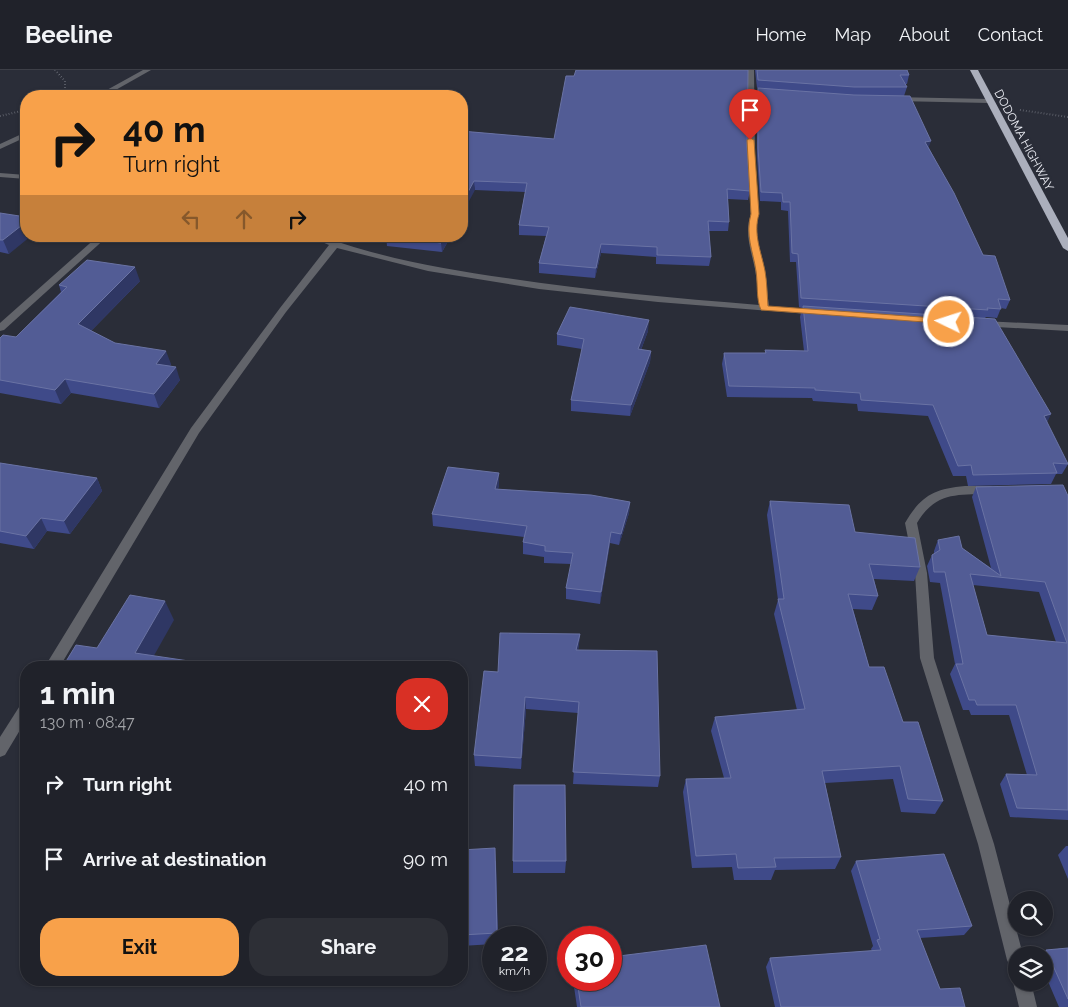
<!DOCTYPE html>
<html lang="en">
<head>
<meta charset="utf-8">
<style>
  body { margin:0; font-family:Raleway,sans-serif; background:#2d2f36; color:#f1f3f6; height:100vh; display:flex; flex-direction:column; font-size:19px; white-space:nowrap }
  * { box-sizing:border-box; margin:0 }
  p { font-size:16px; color:#a2a4a8 }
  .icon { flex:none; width:28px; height:28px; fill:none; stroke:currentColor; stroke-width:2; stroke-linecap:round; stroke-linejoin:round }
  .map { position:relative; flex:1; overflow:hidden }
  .side { position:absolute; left:20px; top:591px; width:448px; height:325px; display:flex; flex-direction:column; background:#20222a; border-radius:20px; box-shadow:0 1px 4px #0004,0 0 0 1px #3d3f47 }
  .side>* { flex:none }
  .guide { position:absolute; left:20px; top:20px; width:448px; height:152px; border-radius:20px; box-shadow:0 1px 4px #0004,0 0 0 1px #3d3f47; background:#f8a14a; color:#111; overflow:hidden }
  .buttons { position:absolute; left:1008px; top:821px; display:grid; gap:10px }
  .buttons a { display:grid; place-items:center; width:45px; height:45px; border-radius:50%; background:#20222a; box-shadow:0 1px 4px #0004,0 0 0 1px #3d3f47; font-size:25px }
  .speed { position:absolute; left:482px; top:856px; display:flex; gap:10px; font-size:25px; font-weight:700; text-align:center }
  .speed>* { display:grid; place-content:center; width:65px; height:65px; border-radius:50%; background:#20222a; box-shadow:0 1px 4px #0004,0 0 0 1px #3d3f47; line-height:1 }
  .speed small { font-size:12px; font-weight:400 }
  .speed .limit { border:8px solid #d22; background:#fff; color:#111 }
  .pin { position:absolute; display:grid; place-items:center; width:42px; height:42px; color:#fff; margin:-51px -21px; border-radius:50% 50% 50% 0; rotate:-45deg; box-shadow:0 0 5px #0007 }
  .pin .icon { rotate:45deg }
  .me { position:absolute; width:55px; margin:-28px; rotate:274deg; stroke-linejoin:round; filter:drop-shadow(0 0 4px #0008) }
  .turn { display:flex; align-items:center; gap:18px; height:105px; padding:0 20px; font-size:22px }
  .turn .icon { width:65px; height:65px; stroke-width:2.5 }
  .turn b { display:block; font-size:35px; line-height:42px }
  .lanes { display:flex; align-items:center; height:48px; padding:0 20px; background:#0003; justify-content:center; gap:25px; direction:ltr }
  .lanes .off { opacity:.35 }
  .round { display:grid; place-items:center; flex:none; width:52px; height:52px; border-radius:20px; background:#2d2f36 }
  .summary { display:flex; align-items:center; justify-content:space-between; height:85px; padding:0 20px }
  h1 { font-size:30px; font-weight:700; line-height:38px }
  .cta { display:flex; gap:10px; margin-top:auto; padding:10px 20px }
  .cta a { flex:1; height:58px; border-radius:20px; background:#f8a14a; color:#111; font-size:20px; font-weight:700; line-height:58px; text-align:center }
  .cta a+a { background:#2d2f36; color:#f1f3f6 }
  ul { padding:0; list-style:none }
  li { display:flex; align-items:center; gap:15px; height:75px; padding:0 20px }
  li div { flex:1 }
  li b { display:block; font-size:19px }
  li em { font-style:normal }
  header { display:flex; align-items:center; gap:30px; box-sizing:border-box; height:70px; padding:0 25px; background:#20222a; border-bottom:1px solid #3d3f47 }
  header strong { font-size:24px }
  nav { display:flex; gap:28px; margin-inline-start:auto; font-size:18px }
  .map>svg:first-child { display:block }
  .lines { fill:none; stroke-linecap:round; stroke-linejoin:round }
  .path { stroke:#848790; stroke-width:2; stroke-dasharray:0.5 2.5; stroke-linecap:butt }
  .street { fill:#62646a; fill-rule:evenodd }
  .highway { fill:#abafbc; fill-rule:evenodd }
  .wall { fill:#3f4a89; fill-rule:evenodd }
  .shaded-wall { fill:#2f3764 }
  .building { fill:#525c95; stroke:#6a73a4; fill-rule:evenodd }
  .route { fill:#f8a14a; stroke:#a16930 }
  .labels { text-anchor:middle; stroke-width:4.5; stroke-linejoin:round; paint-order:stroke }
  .far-street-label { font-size:12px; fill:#edeff6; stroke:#2a2d38 }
</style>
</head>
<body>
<header>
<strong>Beeline</strong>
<nav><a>Home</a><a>Map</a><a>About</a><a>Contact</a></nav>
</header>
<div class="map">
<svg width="1068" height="937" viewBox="0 0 1068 937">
  <rect width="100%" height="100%" fill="#2a2d38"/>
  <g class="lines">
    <g class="path">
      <polyline points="55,0 65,11 65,26"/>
      <polyline points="1020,40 1068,47"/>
      <polyline points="0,46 26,40"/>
    </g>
    <g class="street">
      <polygon points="143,0 151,0 105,26 96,26"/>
      <path d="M 748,0 L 754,0 L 755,86 L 759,144 C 753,164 761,180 765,200 C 767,211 767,224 769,236 L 818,240 L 821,241 L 821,245 L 658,232 L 539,219 L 428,201 L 337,178 L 286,242 L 199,363 L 59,598 L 44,598 L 191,358 L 280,238 L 329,175 L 308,166 L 321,166 C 381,188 443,199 506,208 C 590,221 674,228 759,235 C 758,223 757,211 755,199 C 751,180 744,163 751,144 L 747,86 Z"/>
      <polygon points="893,27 989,29 993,31 989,33 896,31 892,29"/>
      <polygon points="26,62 26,67 0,79 0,74"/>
      <polygon points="0,103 26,105 26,109 0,107"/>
      <polygon points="98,166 108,166 4,260 0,261 0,253"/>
      <polygon points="983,251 1068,255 1068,261 979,256 979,252"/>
      <path d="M 965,416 L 991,416 L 997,420 L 991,424 C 958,425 936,421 917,453 L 927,503 L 934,588 L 994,774 L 1023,885 L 1016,885 L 1016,899 L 1010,896 L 1007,890 L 978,774 L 920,588 L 915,503 L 905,453 C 921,426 933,419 965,416 Z"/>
      <polygon points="26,632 26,650 5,685 0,687 0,667 21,634"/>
      <polygon points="1016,906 1016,912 1031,912 1037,937 1019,937 1013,912"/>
    </g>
    <polygon class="highway" points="970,0 978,0 1068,168 1068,181 1063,178"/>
  </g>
  <g class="wall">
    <polygon points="755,0 907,0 909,5 907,14 905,14 907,17 904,26 929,78 983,185 1010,230 1006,239 1001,238 997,248 986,247 985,248 1047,353 1068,394 1062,404 1056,404 1051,414 968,416 966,406 953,406 928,346 858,341 857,334 813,331 812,328 727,327 722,294 724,283 765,283 765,280 804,281 800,247 802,238 799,237 796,192 790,192 788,141 781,140 781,132 760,131 757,86 757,26 758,18 757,18"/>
    <polygon points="461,61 554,69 747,77 750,121 748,130 728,129 729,152 728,161 709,161 711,187 709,196 656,194 656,187 601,183 595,208 539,203 539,193 546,166 519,165 519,155 525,122 475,120"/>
    <polygon points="0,143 9,184 0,182"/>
    <polygon points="386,166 451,166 442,182 387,176"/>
    <polygon points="140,211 91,261 115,273 171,294 170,296 180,310 159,338 71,323 61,334 0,323 0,268 16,267 61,222 59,215"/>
    <polygon points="648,261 641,280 651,281 650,292 630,346 571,341 571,330 582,279 557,275 557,264"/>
    <polygon points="0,393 97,408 102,421 70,464 47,461 34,479 0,473"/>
    <polygon points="499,415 498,419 630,432 629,443 619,475 610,473 600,534 566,529 566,518 571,494 544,493 544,487 523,484 523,472 524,467 433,456 432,444"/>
    <path d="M 976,417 L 1068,426 L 1068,750 L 1010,747 L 1000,714 L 1006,704 L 1027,705 L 1009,645 L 971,645 L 969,640 L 963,640 L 950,604 L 955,594 L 940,513 L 930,512 L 927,496 L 932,485 L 934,484 L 934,481 L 938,470 L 962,478 L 991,498 L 972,427 ZM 973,515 L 1039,522 L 1056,572 L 987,565 Z"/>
    <polygon points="770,431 855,462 920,497 914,511 874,509 878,526 872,540 853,539 869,597 903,652 943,731 935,744 901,742 893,709 825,713 841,787 835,799 775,800 771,810 734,810 732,797 692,798 683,722 686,709 724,708 711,661 715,647 797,640 774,544 778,530 767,445"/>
    <polygon points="580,564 578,580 660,706 658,717 573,714 578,643 526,639 521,699 475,696 474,685 498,602"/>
    <polygon points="1066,776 1068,776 1068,809 1058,785"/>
    <polygon points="461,780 496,791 498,868 494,868 494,874 461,876"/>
    <polygon points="513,791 566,791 565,803 513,803"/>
    <polygon points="856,791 972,856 964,865 920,868 940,919 965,937 775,937 766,897 770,888 872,881 871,879 873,876 851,801"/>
    <polygon points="1068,878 1068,937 1059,937 1044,902 1044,885 1041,885 1046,880"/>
    <polygon points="573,910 611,910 720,937 577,937"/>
  </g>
  <g class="shaded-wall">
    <polygon points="931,71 928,79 925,72"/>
    <polygon points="474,111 475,120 461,146 461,135"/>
    <polygon points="26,152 26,166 31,166 9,184 3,170"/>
    <polygon points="445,166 451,166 442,182 441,173"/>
    <polygon points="601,174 601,183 595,208 596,198"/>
    <polygon points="135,197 140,211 84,268 78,254"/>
    <polygon points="649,250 648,261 637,290 638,279"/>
    <polygon points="166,281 171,294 161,307 156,294"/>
    <polygon points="651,281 650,292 630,346 631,335"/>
    <polygon points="176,297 180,310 159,338 154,324"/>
    <polygon points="65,309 71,323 61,334 55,320"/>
    <polygon points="1051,344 1046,355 1044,346"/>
    <polygon points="499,403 499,415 495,430 495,419"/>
    <polygon points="97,408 102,421 70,464 64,451"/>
    <polygon points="630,432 629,443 619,475 621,464"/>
    <polygon points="41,448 47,461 34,479 26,466"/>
    <polygon points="611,462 610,473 600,534 601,522"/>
    <polygon points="165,531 174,550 147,598 135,583"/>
    <polygon points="580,564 579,575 576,592 576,580"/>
    <polygon points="189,591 191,598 185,598"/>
    <polygon points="525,627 526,639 521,699 521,688"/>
  </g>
  <g class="building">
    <polygon points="576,0 748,0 747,77 750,121 727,119 729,152 708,151 711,187 657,185 657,177 601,174 596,198 539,193 549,157 519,155 527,113 474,111 461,135 461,61 554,69 566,6 574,6"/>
    <polygon points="757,0 907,0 909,5 900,5 907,17 854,17 758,10"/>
    <polygon points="758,18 854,25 910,26 931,71 925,72 954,123 983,185 995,186 1010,230 998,229 1001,239 987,238 988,240 801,228 798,184 792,183 790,132 783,132 782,123 761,122 758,78"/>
    <polygon points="0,143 26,147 26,152 3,170 0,170"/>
    <polygon points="386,166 445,166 441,173"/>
    <polygon points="87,190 135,197 78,254 115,273 166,281 156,294 176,297 154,324 65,309 55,320 0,310 0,268 3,265 16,267 67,217 59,215"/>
    <polygon points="803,236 995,249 1051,344 1044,346 1068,394 1053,393 1057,403 973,405 971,395 958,396 933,335 861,330 860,323 815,320 815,318 729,316 724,283 766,283 765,280 808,281"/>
    <polygon points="570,237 649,250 638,279 651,281 631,335 571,330 584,269 557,264"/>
    <polygon points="0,393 97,408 64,451 41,448 26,466 0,461"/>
    <polygon points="448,397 499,403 495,419 591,425 630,432 621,464 611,462 601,522 566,518 573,483 545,481 545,476 523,472 527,456 432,444"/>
    <path d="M 1063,415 L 1068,426 L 1068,740 L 1017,738 L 1006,704 L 1037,705 L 1016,635 L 977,635 L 975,630 L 969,630 L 956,594 L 963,594 L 945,502 L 934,502 L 932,485 L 940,480 L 938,470 L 959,466 L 962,478 L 1001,506 L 976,417 ZM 970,504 L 1045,512 L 1067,573 L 987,565 Z"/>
    <polygon points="770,431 849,435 855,462 915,468 920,497 869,494 878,526 848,524 869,597 884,597 903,652 918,652 943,731 908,729 900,696 822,701 841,787 774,788 776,797 738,798 736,784 696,786 686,709 731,708 715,647 805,639 778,529 784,529"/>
    <polygon points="130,525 165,531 135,583 189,591 185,598 62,598 76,575 97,578"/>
    <polygon points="500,563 580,564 576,580 657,581 660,706 573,702 579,632 525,627 521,688 474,685 484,601 498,602"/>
    <polygon points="514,715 565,715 566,791 513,791"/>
    <polygon points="495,778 497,863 461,865 461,780"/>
    <polygon points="944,784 972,856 917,860 940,919 960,918 965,937 781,937 770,888 881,880 877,870 880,869 856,791"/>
    <polygon points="706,875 720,937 581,937 577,910 611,910 611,887"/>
    <polygon points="1068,878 1068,929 1046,880"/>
  </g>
  <path class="route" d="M 750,68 L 754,70 L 759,144 C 753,164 761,181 765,201 C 767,212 767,224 768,236 L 949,249 L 954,252 L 952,254 L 761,240 C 756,229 758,214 756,201 C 753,181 745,165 751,144 L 747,70 Z"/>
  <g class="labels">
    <g class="far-street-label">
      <text transform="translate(1024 70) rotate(62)" y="4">DODOMA HIGHWAY</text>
    </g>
  </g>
</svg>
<div class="buttons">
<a><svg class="icon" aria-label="search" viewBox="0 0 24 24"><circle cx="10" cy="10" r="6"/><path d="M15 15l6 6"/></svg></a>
<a><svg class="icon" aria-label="layers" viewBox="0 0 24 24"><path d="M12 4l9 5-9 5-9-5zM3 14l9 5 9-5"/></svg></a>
</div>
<div class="speed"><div>22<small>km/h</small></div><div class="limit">30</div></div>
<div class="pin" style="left:750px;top:70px;background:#d93025"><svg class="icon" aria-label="arrive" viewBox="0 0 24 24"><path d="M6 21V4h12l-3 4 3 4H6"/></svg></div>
<svg class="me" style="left:949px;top:252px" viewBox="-20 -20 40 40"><circle r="17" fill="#f8a14a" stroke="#fff" stroke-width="3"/><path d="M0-11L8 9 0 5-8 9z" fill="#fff"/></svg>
<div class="guide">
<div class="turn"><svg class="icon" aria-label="right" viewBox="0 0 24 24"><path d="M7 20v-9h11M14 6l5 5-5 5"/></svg><div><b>40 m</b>Turn right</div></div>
<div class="lanes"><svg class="icon off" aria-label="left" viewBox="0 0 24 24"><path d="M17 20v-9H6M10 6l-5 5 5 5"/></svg><svg class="icon off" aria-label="ahead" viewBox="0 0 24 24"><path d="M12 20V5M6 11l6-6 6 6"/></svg><svg class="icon" aria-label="right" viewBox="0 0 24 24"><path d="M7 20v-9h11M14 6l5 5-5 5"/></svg></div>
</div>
<section class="side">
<div class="summary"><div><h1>1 min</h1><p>130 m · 08:47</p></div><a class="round" style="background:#d93025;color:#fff"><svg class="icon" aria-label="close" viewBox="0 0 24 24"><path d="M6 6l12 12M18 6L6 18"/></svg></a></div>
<ul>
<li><svg class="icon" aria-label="right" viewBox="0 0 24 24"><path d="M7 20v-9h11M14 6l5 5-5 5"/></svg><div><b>Turn right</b></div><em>40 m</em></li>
<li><svg class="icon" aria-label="arrive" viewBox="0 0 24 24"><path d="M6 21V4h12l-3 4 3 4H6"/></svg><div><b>Arrive at destination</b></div><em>90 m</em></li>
</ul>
<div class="cta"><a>Exit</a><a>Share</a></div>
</section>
</div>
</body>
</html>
